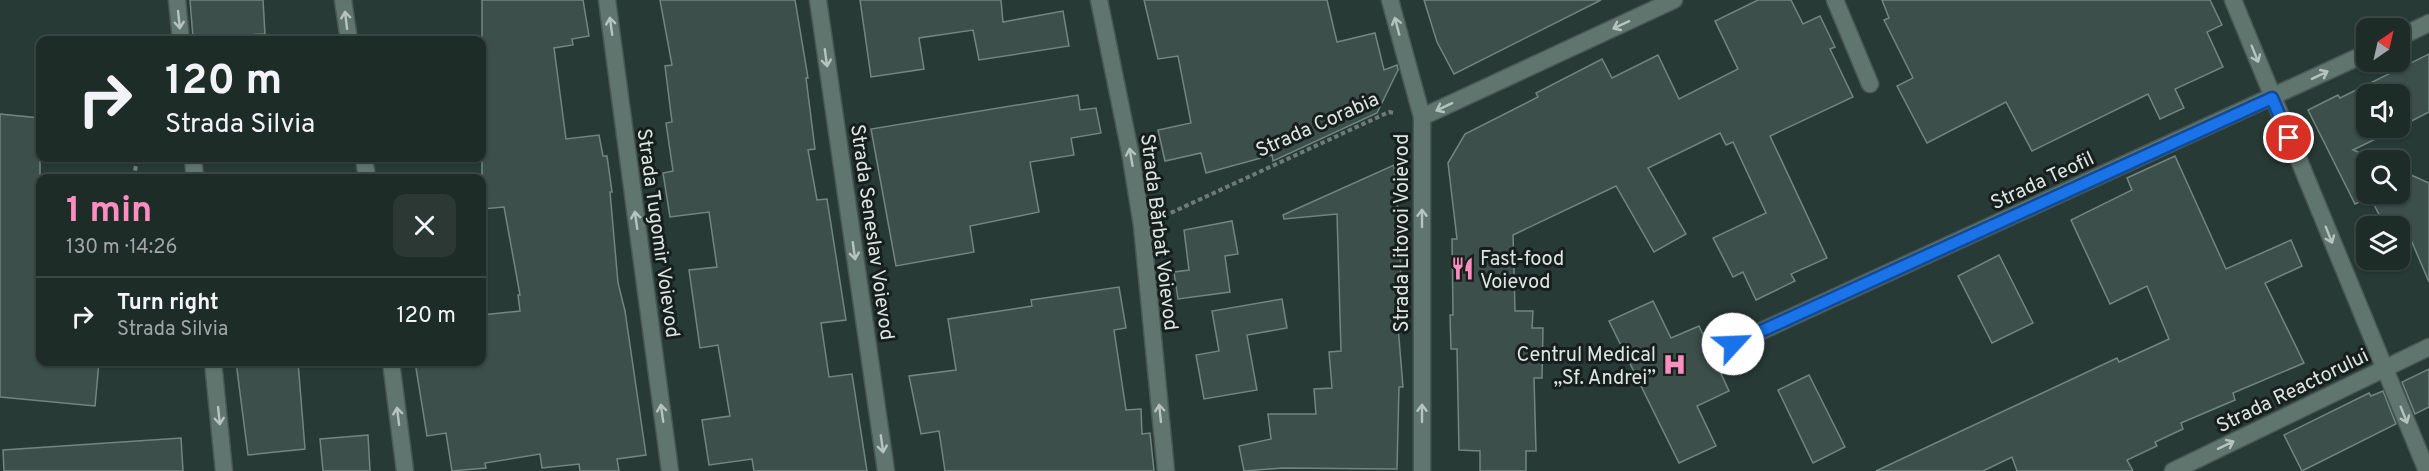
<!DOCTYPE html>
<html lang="en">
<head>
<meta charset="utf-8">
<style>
  body { margin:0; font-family:Overpass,sans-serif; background:#2b3834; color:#f1f3f6; height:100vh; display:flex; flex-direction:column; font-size:22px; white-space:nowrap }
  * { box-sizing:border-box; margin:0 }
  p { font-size:20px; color:#a1a7a8 }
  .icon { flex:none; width:33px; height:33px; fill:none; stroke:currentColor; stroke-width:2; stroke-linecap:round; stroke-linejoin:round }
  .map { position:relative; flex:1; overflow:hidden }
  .sheet { position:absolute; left:36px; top:174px; width:450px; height:192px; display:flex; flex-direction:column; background:#1e2c28; border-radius:12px; box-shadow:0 2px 4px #0004,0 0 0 2px #3c4845 }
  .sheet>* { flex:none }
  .guide { position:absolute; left:36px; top:36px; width:450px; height:126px; border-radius:12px; box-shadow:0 2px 4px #0004,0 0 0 2px #3c4845; background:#1e2c28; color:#f1f3f6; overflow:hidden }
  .needle { width:39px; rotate:34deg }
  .tools { position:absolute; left:2356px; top:18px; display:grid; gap:12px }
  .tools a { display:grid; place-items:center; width:54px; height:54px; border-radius:12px; background:#1e2c28; box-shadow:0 2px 4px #0004,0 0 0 2px #3c4845; font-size:30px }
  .pin { position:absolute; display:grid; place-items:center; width:51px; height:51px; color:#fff; margin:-26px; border:3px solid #fff; border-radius:50%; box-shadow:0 2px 6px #0007 }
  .me { position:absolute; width:66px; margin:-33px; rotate:65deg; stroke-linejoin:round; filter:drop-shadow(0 0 4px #0008) }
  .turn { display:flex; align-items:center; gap:21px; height:126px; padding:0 30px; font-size:27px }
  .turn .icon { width:78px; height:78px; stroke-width:2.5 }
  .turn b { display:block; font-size:42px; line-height:51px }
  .round { display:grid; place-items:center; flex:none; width:63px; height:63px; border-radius:12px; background:#2b3834 }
  .overview { display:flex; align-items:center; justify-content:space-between; height:102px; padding:0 30px }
  h1 { font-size:36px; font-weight:700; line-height:45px; color:#fd8ebf }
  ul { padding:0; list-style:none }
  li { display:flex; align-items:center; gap:18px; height:78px; padding:0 30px; border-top:2px solid #3c4845 }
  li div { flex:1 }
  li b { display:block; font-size:22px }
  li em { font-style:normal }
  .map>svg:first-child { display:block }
  .building { fill:#3d4f4b; stroke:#728681; stroke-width:1.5 }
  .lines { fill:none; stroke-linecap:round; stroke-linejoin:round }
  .minor-casing { stroke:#495854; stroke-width:19 }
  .path { stroke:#6d7c79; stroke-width:4; stroke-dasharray:4.5 3; stroke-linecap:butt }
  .minor { stroke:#61756f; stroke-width:16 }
  .oneway { stroke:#b6c4c0 }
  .route-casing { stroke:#114b97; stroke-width:15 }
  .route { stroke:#1a73e8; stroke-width:10 }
  .labels { text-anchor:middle; stroke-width:6; stroke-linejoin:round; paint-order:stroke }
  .street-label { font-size:20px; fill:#dbe6e3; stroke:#171f1d }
  .poi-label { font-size:20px; fill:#dbe6e3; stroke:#171f1d; text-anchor:start }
</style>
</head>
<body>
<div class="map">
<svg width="2429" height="471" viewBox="0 0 2429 471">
  <rect width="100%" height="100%" fill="#283a36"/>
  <g class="building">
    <polygon points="190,0 263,0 265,34 193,38"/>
    <polygon points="482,0 583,0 589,36 572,39 573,45 554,48 566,139 599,135 603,156 607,156 612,192 610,192 618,283 625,311 646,455 617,459 619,471 580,471 579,464 542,468 540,454 485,463 486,468 452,471 446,433 427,436 415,362 482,362 482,315 520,311 518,295 520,295 504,207 482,209"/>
    <polygon points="660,0 795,0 808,78 806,78 815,149 808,150 817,200 827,199 846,320 821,323 829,377 852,374 867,471 754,471 752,459 709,465 702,420 730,416 718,345 700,348 689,270 717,267 709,212 670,217 663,173 673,171 666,123 672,122 665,66 672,65"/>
    <polygon points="860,0 1001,0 1003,22 1063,11 1069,46 979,60 973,30 919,38 924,69 871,77"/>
    <polygon points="1144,0 1327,0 1337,42 1375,33 1384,70 1397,65 1398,70 1377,113 1273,161 1272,155 1206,173 1201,153 1165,161 1158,130 1191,123 1178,56 1158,59"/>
    <polygon points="1424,0 1601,0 1454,74 1437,42"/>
    <polygon points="1758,0 1791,0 1803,24 1820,16 1835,47 1830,49 1853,97 1770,136 1827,258 1791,274 1795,281 1756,300 1743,272 1733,277 1713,238 1766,213 1733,142 1726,145 1720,133 1648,168 1686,234 1654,252 1616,186 1513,235 1515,311 1533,311 1532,328 1543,328 1542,378 1534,378 1536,451 1526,451 1526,471 1480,471 1480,451 1459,450 1457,349 1451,349 1450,315 1453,315 1452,239 1457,239 1448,163 1465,134 1538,97 1536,93 1602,59 1612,78 1658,55 1679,99 1738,69 1715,21"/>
    <polygon points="1882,0 2210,0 2222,25 2207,32 2223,67 2175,89 2184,108 2160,119 2148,94 2032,151 2006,102 1927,143 1897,86 1913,78 1884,20 1889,18"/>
    <polygon points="2429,54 2429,112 2400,127 2400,94 2367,94 2367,128 2398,128 2353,150 2378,160 2367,160 2367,194 2400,194 2400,170 2429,183 2429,282 2405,226 2385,226 2370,197 2355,204 2308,110 2338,95 2340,98"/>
    <polygon points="1078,95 1080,110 1096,108 1101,133 1071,138 1074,155 1030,162 1039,212 970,226 974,252 896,266 871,129"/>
    <polygon points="0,114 40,118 40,362 99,362 95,406 0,397"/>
    <polygon points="2175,156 2226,269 2291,240 2302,266 2265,283 2304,363 2233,393 2235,400 2181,423 2183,429 2155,442 2157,446 2127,460 2133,471 2017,471 2012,457 1983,471 1876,471 2117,358 2119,362 2169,339 2147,286 2110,304 2071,220 2132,190 2127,178"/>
    <polygon points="1394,165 1399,223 1402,314 1397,314 1403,387 1399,387 1397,469 1282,468 1244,471 1239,446 1271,439 1268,414 1316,414 1314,389 1332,388 1329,352 1341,351 1337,214 1284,219 1283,215"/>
    <polygon points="1232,221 1238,254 1225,256 1230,292 1178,299 1174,272 1189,270 1184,230"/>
    <polygon points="1999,255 2033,323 1992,343 1958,276"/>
    <polygon points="1119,287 1126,328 1114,330 1126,410 1141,409 1142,434 1150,433 1154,471 945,471 939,431 921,434 909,376 956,370 948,319 1032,306 1031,300"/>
    <polygon points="1282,299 1287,328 1247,335 1257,390 1204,399 1196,355 1219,351 1212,311"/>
    <polygon points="1653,301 1671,338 1699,326 1729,391 1697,406 1716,446 1679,463 1609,321"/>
    <polygon points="236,362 298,362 305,449 248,455"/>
    <polygon points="2429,369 2429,407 2415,414 2402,382"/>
    <polygon points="1809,375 1845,447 1813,463 1778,390"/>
    <polygon points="2383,391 2396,424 2302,471 2284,435 2369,393 2371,396"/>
    <polygon points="368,435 370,471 323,471 320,439"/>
    <polygon points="181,438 183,471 4,471 3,450"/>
  </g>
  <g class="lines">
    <defs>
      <g id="minor">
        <polyline points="177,0 181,40"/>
        <polyline points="343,0 349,40"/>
        <polyline points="607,0 670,471"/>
        <polyline points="818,0 886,471"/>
        <polyline points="1099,0 1130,152 1142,226 1166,471"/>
        <polyline points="1390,0 1422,117 1422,471"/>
        <polyline points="1835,0 1870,84"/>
        <polyline points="2233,0 2427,471"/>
        <polyline points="2400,37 2429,23"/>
        <polyline points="1422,117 1674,0"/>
        <polyline points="193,158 195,178"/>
        <polyline points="364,158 367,178"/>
        <polyline points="1733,344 2367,53"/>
        <polyline points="213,362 224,471"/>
        <polyline points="391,362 405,471"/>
        <polyline points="2173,471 2429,347"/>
      </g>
    </defs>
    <use href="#minor" class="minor-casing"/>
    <g class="path">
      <polyline points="134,178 137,158"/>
      <polyline points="1164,216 1389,112 1395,113"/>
    </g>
    <use href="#minor" class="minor"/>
  </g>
  <defs><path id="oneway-shaft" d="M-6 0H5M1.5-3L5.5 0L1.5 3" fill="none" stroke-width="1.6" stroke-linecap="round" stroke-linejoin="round" transform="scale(1.5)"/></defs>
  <g class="oneway">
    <use href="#oneway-shaft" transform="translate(179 20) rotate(84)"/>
    <use href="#oneway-shaft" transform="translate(346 20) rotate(-97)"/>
    <use href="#oneway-shaft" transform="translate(1621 25) rotate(155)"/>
    <use href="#oneway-shaft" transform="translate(611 26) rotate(-98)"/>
    <use href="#oneway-shaft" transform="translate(1397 26) rotate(-105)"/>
    <use href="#oneway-shaft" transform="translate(2255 54) rotate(68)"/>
    <use href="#oneway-shaft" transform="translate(826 58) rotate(82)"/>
    <use href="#oneway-shaft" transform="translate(2320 75) rotate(-25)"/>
    <use href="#oneway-shaft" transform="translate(1444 107) rotate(155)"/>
    <use href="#oneway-shaft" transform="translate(1131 157) rotate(-100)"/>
    <use href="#oneway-shaft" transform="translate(1422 218) rotate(-90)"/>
    <use href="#oneway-shaft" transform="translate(636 220) rotate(-98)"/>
    <use href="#oneway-shaft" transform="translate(2329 235) rotate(68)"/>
    <use href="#oneway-shaft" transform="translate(854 251) rotate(82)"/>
    <use href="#oneway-shaft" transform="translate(662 413) rotate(-98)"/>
    <use href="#oneway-shaft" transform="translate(1160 413) rotate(-96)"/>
    <use href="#oneway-shaft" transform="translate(1422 413) rotate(-90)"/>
    <use href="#oneway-shaft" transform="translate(2404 415) rotate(68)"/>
    <use href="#oneway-shaft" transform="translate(219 416) rotate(84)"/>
    <use href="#oneway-shaft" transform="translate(398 416) rotate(-97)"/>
    <use href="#oneway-shaft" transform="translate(882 444) rotate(82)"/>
    <use href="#oneway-shaft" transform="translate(2226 445) rotate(-26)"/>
  </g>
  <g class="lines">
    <defs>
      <polyline id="route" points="1733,344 2272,98 2289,138"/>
    </defs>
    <use href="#route" class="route-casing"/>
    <use href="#route" class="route"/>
  </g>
  <defs>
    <symbol id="restaurant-bare" viewBox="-9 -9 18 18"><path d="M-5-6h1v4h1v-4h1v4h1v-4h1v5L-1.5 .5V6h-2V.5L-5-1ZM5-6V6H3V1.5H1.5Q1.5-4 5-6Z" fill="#fd8ebf" stroke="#171f1d" stroke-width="2.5" paint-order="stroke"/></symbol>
    <symbol id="hospital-bare" viewBox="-9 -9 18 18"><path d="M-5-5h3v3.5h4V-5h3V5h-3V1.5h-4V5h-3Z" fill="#fd8ebf" stroke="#171f1d" stroke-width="2.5" paint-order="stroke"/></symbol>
  </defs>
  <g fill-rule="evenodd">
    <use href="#restaurant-bare" x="1446" y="252" width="33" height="33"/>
    <use href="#hospital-bare" x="1658" y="348" width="33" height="33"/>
  </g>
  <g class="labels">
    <g class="street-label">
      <text transform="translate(1317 124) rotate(-24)" y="7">Strada Corabia</text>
      <text transform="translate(2042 180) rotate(-25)" y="7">Strada Teofil</text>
      <text transform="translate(873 232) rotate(82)" y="7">Strada Seneslav Voievod</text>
      <text transform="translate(1160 232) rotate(83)" y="7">Strada Bărbat Voievod</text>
      <text transform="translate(659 233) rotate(82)" y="7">Strada Tugomir Voievod</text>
      <text transform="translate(1401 233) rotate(-90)" y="7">Strada Litovoi Voievod</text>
      <text transform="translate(2292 390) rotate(-26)" y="7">Strada Reactorului</text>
    </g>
    <g class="poi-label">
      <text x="1480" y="265">Fast-food<tspan x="1480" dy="23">Voievod</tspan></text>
      <text x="1656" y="361" text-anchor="end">Centrul Medical<tspan x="1656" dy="23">„Sf. Andrei”</tspan></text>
    </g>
  </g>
</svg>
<div class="tools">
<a><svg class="needle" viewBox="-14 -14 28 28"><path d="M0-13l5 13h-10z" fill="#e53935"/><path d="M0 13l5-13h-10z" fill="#a1a7a8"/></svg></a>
<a><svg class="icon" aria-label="sound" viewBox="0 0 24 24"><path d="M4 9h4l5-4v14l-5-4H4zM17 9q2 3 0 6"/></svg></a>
<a><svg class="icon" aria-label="search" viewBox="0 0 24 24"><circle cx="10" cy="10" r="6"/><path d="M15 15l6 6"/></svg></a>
<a><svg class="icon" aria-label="layers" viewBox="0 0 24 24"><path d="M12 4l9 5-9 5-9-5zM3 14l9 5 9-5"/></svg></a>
</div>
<div class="pin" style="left:2289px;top:138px;background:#d93025"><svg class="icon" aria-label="arrive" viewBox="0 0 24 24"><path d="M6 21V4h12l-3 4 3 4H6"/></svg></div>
<svg class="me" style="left:1733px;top:344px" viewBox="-20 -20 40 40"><circle r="19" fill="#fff"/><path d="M0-13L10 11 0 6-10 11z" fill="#1a73e8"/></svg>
<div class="guide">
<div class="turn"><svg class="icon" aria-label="right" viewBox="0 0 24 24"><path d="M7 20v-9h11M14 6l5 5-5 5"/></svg><div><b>120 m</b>Strada Silvia</div></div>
</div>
<section class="sheet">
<div class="overview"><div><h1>1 min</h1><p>130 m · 14:26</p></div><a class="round"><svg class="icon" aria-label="close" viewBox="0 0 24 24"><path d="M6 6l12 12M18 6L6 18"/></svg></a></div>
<ul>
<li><svg class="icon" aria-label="right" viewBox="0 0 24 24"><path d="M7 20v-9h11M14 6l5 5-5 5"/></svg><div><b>Turn right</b><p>Strada Silvia</p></div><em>120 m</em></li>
</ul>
</section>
</div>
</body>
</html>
